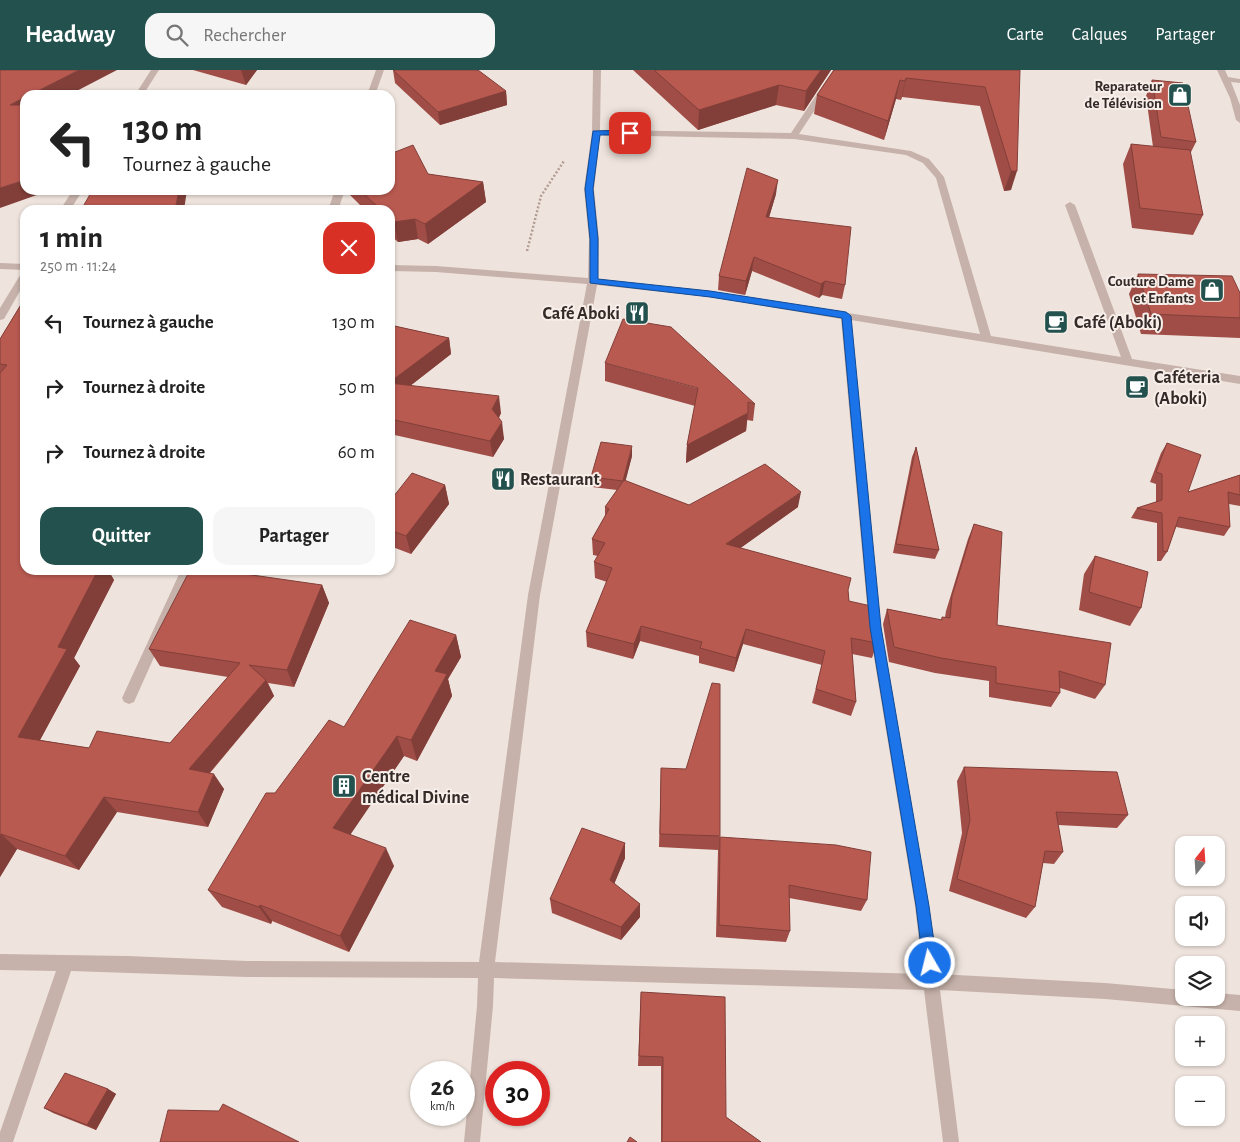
<!DOCTYPE html>
<html lang="fr">
<head>
<meta charset="utf-8">
<style>
  body { margin:0; font-family:"Alegreya Sans",sans-serif; background:#f6f6f6; color:#222; height:100vh; display:flex; flex-direction:column; font-size:19px; white-space:nowrap }
  * { box-sizing:border-box; margin:0 }
  p { font-size:16px; color:#767676 }
  .icon { flex:none; width:28px; height:28px; fill:none; stroke:currentColor; stroke-width:2; stroke-linecap:round; stroke-linejoin:round }
  .map { position:relative; flex:1; overflow:hidden }
  .details { position:absolute; left:20px; top:135px; width:375px; height:370px; display:flex; flex-direction:column; background:#fff; border-radius:15px; box-shadow:0 1px 4px #0004 }
  .details>* { flex:none }
  .banner { position:absolute; left:20px; top:20px; width:375px; height:105px; border-radius:15px; box-shadow:0 1px 4px #0004; background:#fff; color:#222; overflow:hidden }
  .needle { width:32px; rotate:17deg }
  .buttons { position:absolute; left:1175px; top:766px; display:grid; gap:10px }
  .buttons a { display:grid; place-items:center; width:50px; height:50px; border-radius:10px; background:#fff; box-shadow:0 1px 4px #0004; font-size:25px }
  .speed { position:absolute; left:410px; top:991px; display:flex; gap:10px; font-size:25px; font-weight:700; text-align:center }
  .speed>* { display:grid; place-content:center; width:65px; height:65px; border-radius:50%; background:#fff; box-shadow:0 1px 4px #0004; line-height:1 }
  .speed small { font-size:12px; font-weight:400 }
  .speed .limit { border:8px solid #d22; background:#fff; color:#111 }
  .pin { position:absolute; display:grid; place-items:center; width:42px; height:42px; color:#fff; margin:-21px; border-radius:10px; box-shadow:0 2px 8px #0006 }
  .me { position:absolute; width:55px; margin:-28px; rotate:352deg; stroke-linejoin:round; filter:drop-shadow(0 0 4px #0008) }
  .turn { display:flex; align-items:center; gap:18px; height:105px; padding:0 20px; font-size:22px }
  .turn .icon { width:65px; height:65px; stroke-width:2.5 }
  .turn b { display:block; font-size:35px; line-height:42px }
  .round { display:grid; place-items:center; flex:none; width:52px; height:52px; border-radius:15px; background:#f6f6f6 }
  .head { display:flex; align-items:center; justify-content:space-between; height:85px; padding:0 20px }
  h1 { font-size:30px; font-weight:600; line-height:38px }
  .cta { display:flex; gap:10px; margin-top:auto; padding:10px 20px }
  .cta a { flex:1; height:58px; border-radius:15px; background:#23514d; color:#fff; font-size:20px; font-weight:600; line-height:58px; text-align:center }
  .cta a+a { background:#f6f6f6; color:#222 }
  ul { padding:0; list-style:none }
  li { display:flex; align-items:center; gap:15px; height:65px; padding:0 20px }
  li div { flex:1 }
  li b { display:block; font-size:19px }
  li em { font-style:normal }
  header { display:flex; align-items:center; gap:30px; box-sizing:border-box; height:70px; padding:0 25px; background:#23514d; color:#fff }
  header strong { font-size:24px }
  nav { display:flex; gap:28px; margin-inline-start:auto; font-size:18px }
  .search { width:350px; height:45px; background:#f6f6f6; display:flex; align-items:center; gap:12px; box-sizing:border-box; padding:0 18px; border-radius:15px; color:#767676; font-size:19px }
  .map>svg:first-child { display:block }
  .lines { fill:none; stroke-linecap:round; stroke-linejoin:round }
  .path { stroke:#b29c94; stroke-width:2.5; stroke-dasharray:2 2; stroke-linecap:butt }
  .street { fill:#c6b2aa; fill-rule:evenodd }
  .wall { fill:#9f4d46 }
  .shaded-wall { fill:#823f39 }
  .building { fill:#b95a51; stroke:#823f39 }
  .route { fill:#1a73e8; stroke:#114b97 }
  .labels { text-anchor:middle; stroke-width:4; stroke-linejoin:round; paint-order:stroke }
  .far-poi-label { font-size:15px; font-weight:bold; fill:#342b29; stroke:#f7eee9; text-anchor:end }
  .poi-label { font-size:18px; font-weight:bold; fill:#342b29; stroke:#f7eee9; text-anchor:start }
</style>
</head>
<body>
<header>
<strong>Headway</strong>
<div class="search"><svg class="icon" aria-label="search" viewBox="0 0 24 24"><circle cx="10" cy="10" r="6"/><path d="M15 15l6 6"/></svg>Rechercher</div>
<nav><a>Carte</a><a>Calques</a><a>Partager</a></nav>
</header>
<div class="map">
<svg width="1240" height="1072" viewBox="0 0 1240 1072">
  <rect width="100%" height="100%" fill="#efe4dd"/>
  <g class="lines">
    <polyline class="path" points="527,181 541,126 564,91"/>
    <g class="street">
      <polygon points="151,0 159,0 143,25 135,25"/>
      <polygon points="376,0 384,0 375,25 367,25"/>
      <path d="M 593,0 L 601,0 L 600,60 L 791,63 L 833,0 L 841,0 L 799,64 L 911,81 L 929,89 L 944,107 L 991,266 L 1121,287 L 1065,135 L 1070,132 L 1075,135 L 1132,289 L 1240,306 L 1240,314 L 851,250 L 881,557 L 929,836 L 938,904 L 1105,913 L 1184,920 L 1184,928 L 1216,928 L 1216,923 L 1240,925 L 1240,941 L 1105,929 L 940,920 L 959,1072 L 943,1072 L 924,920 L 494,908 L 493,936 L 480,1072 L 464,1072 L 477,936 L 478,908 L 247,907 L 71,901 L 13,1072 L 0,1072 L 0,1062 L 56,901 L 0,900 L 0,884 L 128,886 L 247,891 L 479,892 L 528,525 L 587,214 L 436,202 L 390,201 L 390,195 L 436,196 L 588,208 L 589,169 L 584,119 L 592,62 ZM 600,65 L 794,69 L 906,85 L 923,93 L 936,108 L 980,264 L 710,221 L 598,209 L 599,169 L 594,119 ZM 597,215 L 710,227 L 841,249 L 869,557 L 915,836 L 923,904 L 495,892 L 540,525 Z"/>
      <polygon points="1217,0 1225,0 1228,7 1240,9 1240,13 1231,12 1240,35 1240,53 1236,50 1230,28"/>
      <polygon points="73,120 83,120 70,140 60,140"/>
      <polygon points="335,120 345,120 338,140 328,140"/>
      <polygon points="0,193 25,194 25,200 0,199"/>
      <polygon points="25,201 25,212 4,249 0,250 0,238 22,202"/>
      <polygon points="181,500 193,500 134,632 129,634 124,632 122,628"/>
    </g>
  </g>
  <g class="wall">
    <polygon points="193,0 257,0 246,15"/>
    <polygon points="393,0 506,21 507,35 440,55 395,13"/>
    <polygon points="633,0 831,0 804,41 776,35 698,60"/>
    <polygon points="834,0 1020,0 1011,120 1004,121 980,36 902,27 901,30 896,29 884,70 814,44 817,25"/>
    <polygon points="1152,10 1196,72 1190,84 1203,145 1193,165 1132,158 1123,94 1131,74 1153,77 1146,26"/>
    <polygon points="428,104 483,112 486,132 428,174 418,169 398,172 390,165 390,140 365,140 347,122 346,120 390,120"/>
    <polygon points="776,124 769,147 845,215 842,229 822,225 819,228 752,201 745,225 718,220 719,206"/>
    <polygon points="1138,204 1240,223 1240,268 1141,264 1129,224"/>
    <polygon points="25,228 25,500 108,500 114,510 74,588 80,596 40,670 89,678 170,673 228,607 160,596 149,579 322,515 329,533 294,617 268,613 274,626 210,703 224,719 208,757 117,742 79,800 17,779 0,807 0,269"/>
    <polygon points="390,255 449,268 451,284 410,316 501,343 499,348 504,369 493,387 390,364"/>
    <polygon points="605,293 755,334 753,351 747,350 746,361 686,393 687,375 695,336 605,311"/>
    <polygon points="1167,373 1188,422 1240,405 1240,436 1229,434 1230,457 1224,466 1176,457 1167,482 1161,491 1157,491 1157,453 1131,448 1137,438 1156,432 1156,414 1150,412 1161,383"/>
    <polygon points="916,377 939,480 935,489 893,483 912,387"/>
    <polygon points="632,386 625,411 689,435 798,437 740,478 848,520 849,531 877,573 872,588 852,584 856,632 851,646 812,633 822,595 743,574 734,602 699,593 699,586 640,571 633,589 587,577 586,562 607,512 595,508 594,492 598,486 593,485 592,469 605,446 605,437 617,420 592,417 591,407"/>
    <polygon points="445,415 449,434 411,484 390,476 390,431"/>
    <polygon points="974,454 997,555 1105,615 1095,629 1060,618 1060,623 1051,637 989,627 989,611 935,603 889,592 883,554 887,539 941,550 942,547 945,547 946,541 968,469"/>
    <polygon points="1095,486 1141,538 1130,556 1079,540 1084,504"/>
    <polygon points="456,565 461,587 448,609 452,626 417,691 404,686 350,764 394,796 349,882 272,851 271,854 222,837 208,820 275,723 344,657"/>
    <polygon points="964,697 1128,745 1117,758 1058,755 1063,782 1054,794 1043,793 1035,837 1026,848 949,821 962,763 957,711"/>
    <polygon points="661,698 720,767 867,830 861,841 789,828 790,861 786,872 716,867 718,780 659,777"/>
    <polygon points="625,773 625,788 614,814 640,834 640,847 621,870 552,843 550,829"/>
    <polygon points="641,922 726,1047 761,1072 661,1072 661,996 638,996"/>
    <polygon points="108,1019 116,1024 96,1060 53,1043 44,1038"/>
  </g>
  <g class="shaded-wall">
    <polygon points="79,0 117,0 69,25 30,25"/>
    <polygon points="241,0 257,0 246,15"/>
    <polygon points="821,0 831,0 804,41 806,21"/>
    <polygon points="906,8 902,27 901,30 905,11"/>
    <polygon points="900,10 896,29 884,70 888,51"/>
    <polygon points="779,15 776,35 698,60 699,40"/>
    <polygon points="506,21 507,35 440,55 438,42"/>
    <polygon points="25,27 25,48 10,35"/>
    <polygon points="1011,101 1017,101 1011,120 1004,121"/>
    <polygon points="25,110 25,120 51,120 0,138 0,118"/>
    <polygon points="778,110 776,124 765,161 766,147"/>
    <polygon points="483,112 486,132 428,174 425,154"/>
    <polygon points="179,120 187,120 184,140 175,140"/>
    <polygon points="99,136 101,140 81,140"/>
    <polygon points="415,149 418,169 398,172 394,152"/>
    <polygon points="754,187 752,201 745,225 746,211"/>
    <polygon points="825,211 822,225 819,228 821,214"/>
    <polygon points="449,268 451,284 392,330 390,321 390,312"/>
    <polygon points="499,326 501,343 494,356 492,339"/>
    <polygon points="748,343 746,361 686,393 687,375"/>
    <polygon points="502,352 504,369 493,387 490,371"/>
    <polygon points="632,376 632,386 623,421 623,411"/>
    <polygon points="445,415 449,434 411,484 406,466"/>
    <polygon points="801,422 798,437 724,490 726,474"/>
    <polygon points="91,500 108,500 114,510 74,588 80,596 33,683 18,667"/>
    <polygon points="322,515 329,533 294,617 287,600"/>
    <polygon points="641,556 640,571 633,589 634,574"/>
    <polygon points="746,559 743,574 734,602 736,588"/>
    <polygon points="456,565 461,587 448,609 452,626 417,691 411,670 435,601"/>
    <polygon points="266,610 274,626 199,715 189,699"/>
    <polygon points="397,666 404,686 342,777 333,758"/>
    <polygon points="214,704 224,719 208,757 198,742"/>
    <polygon points="104,727 117,742 79,800 65,786"/>
    <polygon points="1,764 17,779 0,807 0,766"/>
    <polygon points="625,773 625,788 610,824 610,810"/>
    <polygon points="386,778 394,796 349,882 340,866"/>
    <polygon points="640,834 640,847 621,870 621,857"/>
    <polygon points="260,835 272,851 271,854 259,837"/>
    <polygon points="108,1019 116,1024 96,1060 87,1055"/>
  </g>
  <g class="building">
    <polygon points="0,0 79,0 30,25 25,25 25,27 10,35 25,35 25,110 0,118"/>
    <polygon points="393,0 478,0 506,21 438,42"/>
    <polygon points="654,0 821,0 806,21 779,15 699,40"/>
    <polygon points="834,0 1020,0 1017,101 1011,101 985,17 906,8 905,11 900,10 888,51 817,25"/>
    <polygon points="1152,10 1183,13 1196,72 1161,67"/>
    <polygon points="1131,74 1190,80 1203,145 1140,138"/>
    <polygon points="413,75 428,104 483,112 425,154 415,149 394,152 390,148 390,140 381,140 360,120 390,120 390,84"/>
    <polygon points="747,98 778,110 766,147 851,157 845,215 825,211 821,214 754,187 746,211 719,206"/>
    <polygon points="90,120 179,120 175,140 97,140 99,136 81,140 92,121"/>
    <polygon points="1138,204 1232,206 1240,223 1240,248 1151,244"/>
    <polygon points="25,228 25,500 98,500 58,577 67,579 18,667 89,678 97,661 170,673 240,593 149,579 190,500 217,500 322,515 287,600 249,595 266,610 189,699 214,704 198,742 104,727 65,786 1,764 0,766 0,303 7,295 0,294 0,269"/>
    <polygon points="623,249 671,257 755,334 748,332 748,343 687,375 698,318 605,293"/>
    <polygon points="390,255 449,268 390,312"/>
    <polygon points="390,313 499,326 492,339 502,352 490,371 390,349"/>
    <polygon points="601,372 632,376 623,411 591,407"/>
    <polygon points="1167,373 1201,385 1188,422 1240,405 1240,425 1228,422 1230,457 1179,447 1167,482 1163,481 1162,443 1137,438 1162,430 1162,404 1156,402"/>
    <polygon points="916,377 939,480 896,474"/>
    <polygon points="765,394 801,422 726,474 851,508 848,520 849,531 871,536 877,573 851,568 856,632 816,619 825,581 746,559 736,588 700,578 702,572 641,556 634,574 586,562 612,498 594,492 605,473 592,469 609,439 605,437 624,410 689,435"/>
    <polygon points="412,403 445,415 406,466 390,460 390,431"/>
    <polygon points="974,454 1002,462 997,555 1111,573 1105,615 1059,601 1060,623 996,613 996,597 941,588 894,577 887,539 942,550 942,547 950,548 952,526"/>
    <polygon points="1095,486 1148,502 1141,538 1089,522"/>
    <polygon points="410,550 456,565 435,601 447,604 411,670 397,666 333,758 386,778 340,866 260,835 259,837 208,820 266,723 275,723 329,650 344,657"/>
    <polygon points="712,613 720,614 720,766 660,764 661,698 686,699"/>
    <polygon points="964,697 1117,702 1128,745 1056,742 1063,782 1045,781 1035,837 957,809 970,750"/>
    <polygon points="582,758 625,773 610,810 640,834 621,857 550,829"/>
    <polygon points="720,767 836,775 871,782 867,830 789,815 790,861 719,855"/>
    <polygon points="641,922 725,927 726,1047 761,1072 662,1072 663,987 639,986"/>
    <polygon points="65,1003 108,1019 87,1055 44,1038"/>
    <polygon points="223,1034 299,1072 160,1072 168,1040 219,1041"/>
    <polygon points="630,1067 637,1072 627,1072"/>
  </g>
  <polygon class="route" points="593,61 630,60 634,63 630,65 600,65 593,119 598,169 598,209 710,221 846,242 851,246 881,557 929,836 937,893 935,898 930,900 925,898 923,893 916,836 870,557 842,248 710,227 590,213 590,169 585,119"/>
  <defs>
    <symbol id="shop-square" viewBox="-11 -11 22 22"><rect x="-9" y="-9" width="18" height="18" rx="4" fill="#23514d" stroke="#f7eee9"/><path d="M-5-2.5h2.3a2.7 3.5 0 0 1 5.4 0H5L5.5 6h-11ZM-1.5-2.5h3a1.5 2.3 0 0 0-3 0Z" fill="#fff"/></symbol>
    <symbol id="restaurant-square" viewBox="-11 -11 22 22"><rect x="-9" y="-9" width="18" height="18" rx="4" fill="#23514d" stroke="#f7eee9"/><path d="M-5-6h1v4h1v-4h1v4h1v-4h1v5L-1.5 .5V6h-2V.5L-5-1ZM5-6V6H3V1.5H1.5Q1.5-4 5-6Z" fill="#fff"/></symbol>
    <symbol id="cafe-square" viewBox="-11 -11 22 22"><rect x="-9" y="-9" width="18" height="18" rx="4" fill="#23514d" stroke="#f7eee9"/><path d="M-5.5-4.5H6V0H3Q3 3.5 0 3.5H-2.5Q-5.5 3.5-5.5 0ZM3-3.2v2h1.7v-2ZM-6 4.5H4V6H-6Z" fill="#fff"/></symbol>
    <symbol id="building-square" viewBox="-11 -11 22 22"><rect x="-9" y="-9" width="18" height="18" rx="4" fill="#23514d" stroke="#f7eee9"/><path d="M-4-6H4V6H1V3H-1V6H-4ZM-2.5-4.3h1.7v1.8h-1.7ZM.8-4.3h1.7v1.8H.8ZM-2.5-1h1.7V.8h-1.7ZM.8-1h1.7V.8H.8Z" fill="#fff"/></symbol>
  </defs>
  <g fill-rule="evenodd">
    <use href="#shop-square" x="1166" y="11" width="28" height="28"/>
    <use href="#shop-square" x="1198" y="206" width="28" height="28"/>
    <use href="#restaurant-square" x="623" y="229" width="28" height="28"/>
    <use href="#cafe-square" x="1042" y="238" width="28" height="28"/>
    <use href="#cafe-square" x="1123" y="303" width="28" height="28"/>
    <use href="#restaurant-square" x="489" y="395" width="28" height="28"/>
    <use href="#building-square" x="330" y="702" width="28" height="28"/>
  </g>
  <g class="labels">
    <g class="far-poi-label">
      <text x="1162" y="21">Reparateur<tspan x="1162" dy="17">de Télévision</tspan></text>
      <text x="1194" y="216">Couture Dame<tspan x="1194" dy="17">et Enfants</tspan></text>
    </g>
    <g class="poi-label">
      <text x="620" y="249" text-anchor="end">Café Aboki</text>
      <text x="1074" y="258">Café (Aboki)</text>
      <text x="1154" y="313">Caféteria<tspan x="1154" dy="21">(Aboki)</tspan></text>
      <text x="520" y="415">Restaurant</text>
      <text x="362" y="712">Centre<tspan x="362" dy="21">médical Divine</tspan></text>
    </g>
  </g>
</svg>
<div class="buttons">
<a><svg class="needle" viewBox="-14 -14 28 28"><path d="M0-13l5 13h-10z" fill="#e53935"/><path d="M0 13l5-13h-10z" fill="#767676"/></svg></a>
<a><svg class="icon" aria-label="sound" viewBox="0 0 24 24"><path d="M4 9h4l5-4v14l-5-4H4zM17 9q2 3 0 6"/></svg></a>
<a><svg class="icon" aria-label="layers" viewBox="0 0 24 24"><path d="M12 4l9 5-9 5-9-5zM3 14l9 5 9-5"/></svg></a>
<a>+</a>
<a>−</a>
</div>
<div class="speed"><div>26<small>km/h</small></div><div class="limit">30</div></div>
<div class="pin" style="left:630px;top:63px;background:#d93025"><svg class="icon" aria-label="arrive" viewBox="0 0 24 24"><path d="M6 21V4h12l-3 4 3 4H6"/></svg></div>
<svg class="me" style="left:930px;top:893px" viewBox="-20 -20 40 40"><circle r="17" fill="#1a73e8" stroke="#fff" stroke-width="3"/><path d="M0-11L8 9 0 5-8 9z" fill="#fff"/></svg>
<div class="banner">
<div class="turn"><svg class="icon" aria-label="left" viewBox="0 0 24 24"><path d="M17 20v-9H6M10 6l-5 5 5 5"/></svg><div><b>130 m</b>Tournez à gauche</div></div>
</div>
<section class="details">
<div class="head"><div><h1>1 min</h1><p>250 m · 11:24</p></div><a class="round" style="background:#d93025;color:#fff"><svg class="icon" aria-label="close" viewBox="0 0 24 24"><path d="M6 6l12 12M18 6L6 18"/></svg></a></div>
<ul>
<li><svg class="icon" aria-label="left" viewBox="0 0 24 24"><path d="M17 20v-9H6M10 6l-5 5 5 5"/></svg><div><b>Tournez à gauche</b></div><em>130 m</em></li>
<li><svg class="icon" aria-label="right" viewBox="0 0 24 24"><path d="M7 20v-9h11M14 6l5 5-5 5"/></svg><div><b>Tournez à droite</b></div><em>50 m</em></li>
<li><svg class="icon" aria-label="right" viewBox="0 0 24 24"><path d="M7 20v-9h11M14 6l5 5-5 5"/></svg><div><b>Tournez à droite</b></div><em>60 m</em></li>
</ul>
<div class="cta"><a>Quitter</a><a>Partager</a></div>
</section>
</div>
</body>
</html>
